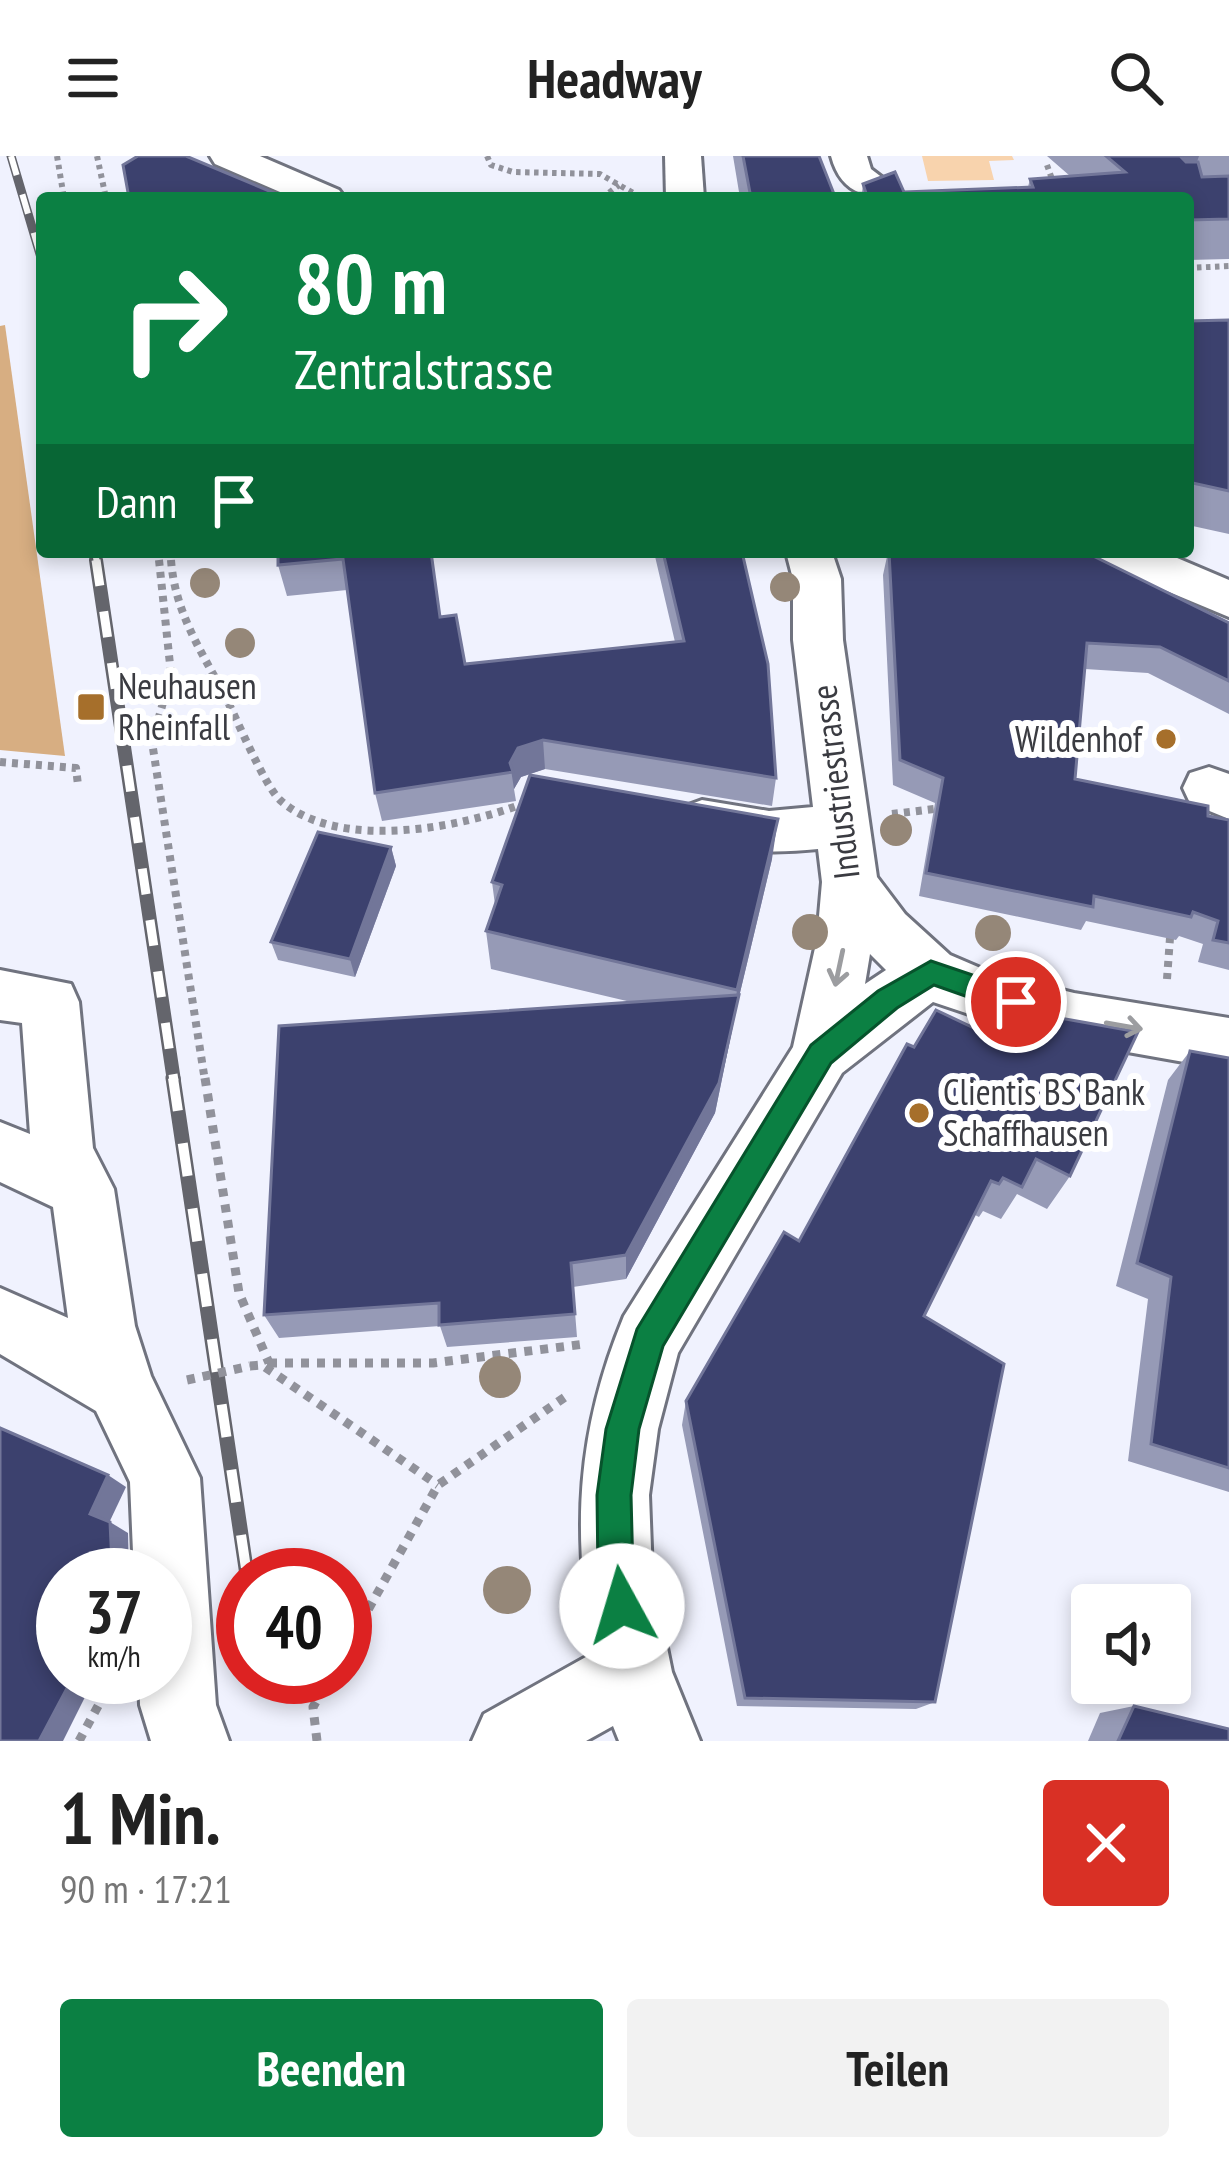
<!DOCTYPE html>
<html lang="de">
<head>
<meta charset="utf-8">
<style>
  body { margin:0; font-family:"PT Sans Narrow",sans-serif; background:#f2f2f2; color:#222; height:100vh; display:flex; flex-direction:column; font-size:45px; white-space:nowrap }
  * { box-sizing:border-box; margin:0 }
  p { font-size:39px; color:#767676 }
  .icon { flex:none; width:66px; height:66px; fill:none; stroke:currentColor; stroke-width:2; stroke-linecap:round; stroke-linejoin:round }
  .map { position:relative; height:1585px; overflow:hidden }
  .side { display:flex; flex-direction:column; background:#fff; flex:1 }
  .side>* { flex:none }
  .top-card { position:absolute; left:36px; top:36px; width:1158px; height:366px; border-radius:12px; box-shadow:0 6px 18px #0003; background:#0b8043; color:#fff; overflow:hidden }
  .buttons { position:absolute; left:1071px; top:1428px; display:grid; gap:24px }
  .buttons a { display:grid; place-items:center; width:120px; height:120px; border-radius:12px; background:#fff; box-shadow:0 6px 18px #0003; font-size:60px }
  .speed { position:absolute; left:36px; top:1392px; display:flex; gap:24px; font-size:60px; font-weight:700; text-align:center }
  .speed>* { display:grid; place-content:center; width:156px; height:156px; border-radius:50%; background:#fff; box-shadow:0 6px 18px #0003; line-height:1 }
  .speed small { font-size:30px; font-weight:400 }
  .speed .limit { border:18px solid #d22; background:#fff; color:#111 }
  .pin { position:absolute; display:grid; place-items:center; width:102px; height:102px; color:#fff; margin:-51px; border:6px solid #fff; border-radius:50%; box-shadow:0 3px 12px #0007 }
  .me { position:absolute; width:132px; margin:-66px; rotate:354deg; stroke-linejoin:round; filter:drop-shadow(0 0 9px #0008) }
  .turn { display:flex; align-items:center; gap:42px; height:252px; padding:0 60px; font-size:54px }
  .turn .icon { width:156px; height:156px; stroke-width:2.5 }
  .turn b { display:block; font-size:84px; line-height:102px }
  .then { display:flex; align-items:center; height:114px; padding:0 60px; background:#0003; gap:24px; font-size:45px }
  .round { display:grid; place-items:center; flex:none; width:126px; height:126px; border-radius:12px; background:#f2f2f2 }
  .head { display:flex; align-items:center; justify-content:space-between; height:204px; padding:0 60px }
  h1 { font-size:72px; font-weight:600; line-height:90px }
  .cta { display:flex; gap:24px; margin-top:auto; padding:24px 60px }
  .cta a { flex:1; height:138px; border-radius:12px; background:#0b8043; color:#fff; font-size:48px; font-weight:600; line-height:138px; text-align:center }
  .cta a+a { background:#f2f2f2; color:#222 }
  header { display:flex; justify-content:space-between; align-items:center; height:156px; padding:0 60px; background:#fff; font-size:54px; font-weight:600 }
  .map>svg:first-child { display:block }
  .green { fill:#f8d3ad }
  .forest { fill:#d7ae82 }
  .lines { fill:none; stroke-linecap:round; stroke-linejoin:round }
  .minor-casing { stroke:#70737f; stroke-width:6 }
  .path-far2 { stroke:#91929b; stroke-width:6; stroke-dasharray:4.5 4.5; stroke-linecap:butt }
  .path-far1 { stroke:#91929b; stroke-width:8; stroke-dasharray:6 6; stroke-linecap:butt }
  .path { stroke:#91929b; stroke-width:9; stroke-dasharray:8 8; stroke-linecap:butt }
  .minor { fill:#fff; fill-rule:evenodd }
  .rail-far2-casing { stroke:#64656c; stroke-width:9 }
  .rail-far1-casing { stroke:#64656c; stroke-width:14 }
  .rail-casing { stroke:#64656c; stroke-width:15 }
  .rail-far2 { stroke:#fff; stroke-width:6; stroke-dasharray:20; stroke-linecap:butt }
  .rail-far1 { stroke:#fff; stroke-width:9; stroke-dasharray:26; stroke-linecap:butt }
  .rail { stroke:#fff; stroke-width:10; stroke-dasharray:33; stroke-linecap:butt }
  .path-bridge { stroke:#91929b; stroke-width:9; stroke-dasharray:8 8; stroke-linecap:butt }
  .tree { fill:#958778 }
  .wall { fill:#969ab6 }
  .shaded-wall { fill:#727699 }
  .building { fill:#3c416e; stroke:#727699; stroke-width:3 }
  .oneway { stroke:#9c9da0 }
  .route { fill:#0b8043; stroke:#07532c; stroke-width:3 }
  .poi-dot { fill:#a66f2b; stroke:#fff; stroke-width:4.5 }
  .labels { text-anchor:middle; stroke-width:12; stroke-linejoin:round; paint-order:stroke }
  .poi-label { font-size:36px; fill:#3a3b41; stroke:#fff; text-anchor:start }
  .street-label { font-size:36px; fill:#3a3b41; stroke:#fff }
</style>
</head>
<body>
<header><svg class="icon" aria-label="menu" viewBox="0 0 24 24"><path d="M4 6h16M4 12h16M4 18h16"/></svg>Headway<svg class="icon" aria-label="search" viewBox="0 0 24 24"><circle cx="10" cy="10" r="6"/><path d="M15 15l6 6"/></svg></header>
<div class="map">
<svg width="1229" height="1585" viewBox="0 0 1229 1585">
  <rect width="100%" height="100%" fill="#f0f2fe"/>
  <polygon class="green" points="922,0 1012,0 1014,4 989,5 994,24 928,25"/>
  <polygon class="forest" points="5,169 65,600 0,594 0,170"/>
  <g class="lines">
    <defs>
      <g id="minor">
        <polygon points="210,0 260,0 339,34 345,42 294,42 215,8"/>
        <polygon points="665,0 701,0 704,42 666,42"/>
        <path d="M 831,0 L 867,0 L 871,13 L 909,42 C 871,42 842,42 831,0 Z"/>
        <path d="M 786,396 L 832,396 L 841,423 L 843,484 L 877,721 L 905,758 L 950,799 L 992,817 L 1074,837 L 1229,862 L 1229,914 L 1032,879 L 933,846 L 842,917 L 678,1197 L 658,1273 L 649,1339 L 652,1418 L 672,1516 L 700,1585 L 619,1585 L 613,1570 L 586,1585 L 472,1585 L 484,1558 L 593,1497 C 572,1375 576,1276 624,1160 L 793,891 L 817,783 L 822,726 L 818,693 C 771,698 728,696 683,681 L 675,666 L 683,651 L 702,644 L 769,655 L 813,651 L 793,484 L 793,423 ZM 870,798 L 886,814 L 865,828 Z"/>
        <polygon points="1096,396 1163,396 1229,424 1229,461 1102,408"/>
        <polygon points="1209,611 1229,618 1229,663 1190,647 1183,632 1190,617"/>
        <polygon points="0,814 71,828 79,846 93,992 114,1033 135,1170 151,1220 200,1322 216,1549 229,1585 151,1585 140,1549 139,1521 165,1521 165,1419 134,1419 130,1326 96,1255 0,1198 0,1132 68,1162 53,1051 0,1026 0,966 30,978 22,867 0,864"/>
      </g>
    </defs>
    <use href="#minor" class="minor-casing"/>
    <g class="path-far2">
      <polyline points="57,0 64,42"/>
      <polyline points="97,0 106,42"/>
      <polyline points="487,0 491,9 513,16 600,18 640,41"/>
      <polyline points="1047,9 1052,23 1060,23"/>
      <polyline points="602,42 619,29"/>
      <polyline points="1188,112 1229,110"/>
      <polyline points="158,396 159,407"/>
      <polyline points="170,396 171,407"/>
    </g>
    <g class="path-far1">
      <polyline points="159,404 171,518 152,586 205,925"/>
      <path d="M 171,404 C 175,456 200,493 224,538 C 236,561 264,629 280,644 C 337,696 463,672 527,646"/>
      <polyline points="0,606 76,612 78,629"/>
      <polyline points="892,658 943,652"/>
      <polyline points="1167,823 1170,782"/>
    </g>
    <g class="path">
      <polyline points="205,922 239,1137 269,1207 262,1209"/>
      <polyline points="269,1207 433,1207 585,1188"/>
      <polyline points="250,1210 262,1209 438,1329"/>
      <polyline points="345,1495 438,1329 568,1239"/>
      <polyline points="79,1585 110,1528"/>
      <polyline points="317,1585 313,1551 330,1521"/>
    </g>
    <use href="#minor" class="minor"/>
    <defs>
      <g id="rail-far2">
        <polyline points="11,0 42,105"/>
        <polyline points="95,396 97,407"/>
      </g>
      <polyline id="rail-far1" points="96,404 174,925"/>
      <polyline id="rail" points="173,922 247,1419"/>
    </defs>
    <use href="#rail-far2" class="rail-far2-casing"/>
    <use href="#rail-far1" class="rail-far1-casing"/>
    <use href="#rail" class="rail-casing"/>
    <use href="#rail-far2" class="rail-far2"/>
    <use href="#rail-far1" class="rail-far1"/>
    <use href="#rail" class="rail"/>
    <polyline class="path-bridge" points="187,1224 250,1210"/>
  </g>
  <g class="tree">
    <circle cx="205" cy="427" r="15"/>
    <circle cx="785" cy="431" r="15"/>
    <circle cx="240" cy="487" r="15"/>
    <circle cx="896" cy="674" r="16"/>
    <circle cx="810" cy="776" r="18"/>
    <circle cx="993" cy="777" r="18"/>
    <circle cx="500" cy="1221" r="21"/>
    <circle cx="507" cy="1434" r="24"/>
  </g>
  <g class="wall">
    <polygon points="733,0 819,0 834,38 862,37 863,28 904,36 1028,31 1030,23 1070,20 1047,0 1229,0 1229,103 1188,104 1188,42 740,42"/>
    <polygon points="1229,164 1229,378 1188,369 1188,165"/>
    <polygon points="278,396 432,396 440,461 465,508 675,486 654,396 742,396 776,622 772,650 545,613 521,621 514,633 516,645 382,665 375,637 347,434 287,440 278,409"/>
    <polygon points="888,396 1229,467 1229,558 1148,517 1085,513 1075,623 1229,664 1229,814 1198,806 1203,788 1179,780 1176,784 1086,765 1081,774 919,740 935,647 893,629 883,419"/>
    <polygon points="391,691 396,710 355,821 278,804 271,786"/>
    <polygon points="772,703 738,845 715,957 626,1123 573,1131 577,1181 447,1191 440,1170 279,1182 264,1159 631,846 491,813 486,775 495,749 492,726"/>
    <polygon points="907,888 1070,1020 1047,1053 1017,1038 1001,1063 983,1055 979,1061 975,1059 924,1160 935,1546 916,1553 737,1550 682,1269 686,1245 799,1085"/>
    <polygon points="1190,895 1229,902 1229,1336 1128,1305 1148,1143 1116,1130 1168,924"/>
    <polygon points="1134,1550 1229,1585 1088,1585 1100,1557"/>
  </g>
  <g class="shaded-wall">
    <polygon points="1183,0 1199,0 1188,31 1168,41"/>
    <polygon points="543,584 545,613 521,621 514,633 510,607 518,592"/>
    <polygon points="778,663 772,703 738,845 715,957 626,1123 626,1099 732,870 737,834"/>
    <polygon points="391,691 396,710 355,821 350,803"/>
    <polygon points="108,1319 126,1331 108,1369 90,1358"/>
    <polygon points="110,1366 128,1377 129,1419 107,1419"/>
    <polygon points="73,1521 95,1521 63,1585 39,1585"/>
  </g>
  <g class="building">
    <polygon points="138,0 186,0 286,42 129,42 123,9"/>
    <polygon points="743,0 819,0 834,38 866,37 863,28 895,16 904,36 1033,31 1030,23 1125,16 1106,0 1183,0 1181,1 1186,6 1198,6 1202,21 1229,20 1229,63 1188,64 1188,42 738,42 751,42"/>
    <polygon points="1229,164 1229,335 1188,326 1188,165"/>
    <polygon points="278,396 431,396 440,461 456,459 465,508 684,485 663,396 742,396 768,508 776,622 543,584 518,592 510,607 513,616 375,637 343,403 278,409"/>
    <polygon points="889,396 1085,396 1229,467 1229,525 1160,491 1087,487 1075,623 1208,650 1208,660 1229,664 1229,787 1213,784 1218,765 1193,756 1191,761 1094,740 1093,751 926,717 943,622 900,604"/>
    <polygon points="530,619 778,663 737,834 486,775 502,729 492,726"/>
    <polygon points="318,676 391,691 350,803 271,786"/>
    <polygon points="739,839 719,927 626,1099 571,1107 575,1158 439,1169 439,1147 264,1159 279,870"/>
    <polygon points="936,854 1014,891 1032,857 1138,876 1070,1020 1036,1003 1022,1031 1003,1022 999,1028 991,1025 924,1160 1004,1208 935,1546 745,1542 686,1245 784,1076 799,1085 907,888 914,891"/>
    <polygon points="1190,895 1229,902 1229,1312 1151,1288 1171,1121 1137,1107"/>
    <polygon points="0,1272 108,1319 90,1358 110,1366 112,1409 107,1419 63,1419 63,1521 73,1521 39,1585 0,1585"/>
    <polygon points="1134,1550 1229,1573 1229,1585 1118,1585"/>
  </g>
  <defs><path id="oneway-shaft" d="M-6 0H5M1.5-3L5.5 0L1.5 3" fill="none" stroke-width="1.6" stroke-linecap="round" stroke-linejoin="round" transform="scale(3)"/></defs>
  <g class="oneway">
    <use href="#oneway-shaft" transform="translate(839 812) rotate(102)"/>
    <use href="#oneway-shaft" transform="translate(1124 870) rotate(10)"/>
  </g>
  <polygon class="route" points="931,805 1026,837 1030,846 1026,855 1016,858 934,829 897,852 831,907 663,1190 639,1273 631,1339 633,1418 639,1450 634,1463 622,1468 609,1463 598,1418 597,1339 606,1273 637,1173 811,889 878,835"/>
  <g class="poi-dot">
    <rect x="76" y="536" width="30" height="30" rx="6"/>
    <circle cx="1166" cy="583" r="12"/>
    <circle cx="919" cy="957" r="12"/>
  </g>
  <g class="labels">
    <g class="poi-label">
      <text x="118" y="543">Neuhausen<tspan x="118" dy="41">Rheinfall</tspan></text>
      <text x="1142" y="596" text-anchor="end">Wildenhof</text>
      <text x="943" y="949">Clientis BS Bank<tspan x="943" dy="41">Schaffhausen</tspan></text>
    </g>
    <g class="street-label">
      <text transform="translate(835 626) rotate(-97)" y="13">Industriestrasse</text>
    </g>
  </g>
</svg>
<div class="buttons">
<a><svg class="icon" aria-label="sound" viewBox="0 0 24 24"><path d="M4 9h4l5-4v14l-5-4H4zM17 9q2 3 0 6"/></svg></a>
</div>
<div class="speed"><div>37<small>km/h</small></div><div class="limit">40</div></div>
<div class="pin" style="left:1016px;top:846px;background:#d93025"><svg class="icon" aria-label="arrive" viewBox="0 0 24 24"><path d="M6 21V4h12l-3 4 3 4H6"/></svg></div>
<svg class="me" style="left:622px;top:1450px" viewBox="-20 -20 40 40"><circle r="19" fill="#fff"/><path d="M0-13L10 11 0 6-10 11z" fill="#0b8043"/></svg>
<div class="top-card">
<div class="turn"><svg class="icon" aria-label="right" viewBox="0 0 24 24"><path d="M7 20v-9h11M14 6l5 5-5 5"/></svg><div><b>80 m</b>Zentralstrasse</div></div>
<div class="then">Dann<svg class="icon" aria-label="arrive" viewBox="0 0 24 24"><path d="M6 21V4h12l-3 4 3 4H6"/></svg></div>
</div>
</div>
<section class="side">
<div class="head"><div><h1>1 Min.</h1><p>90 m · 17:21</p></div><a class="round" style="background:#d93025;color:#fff"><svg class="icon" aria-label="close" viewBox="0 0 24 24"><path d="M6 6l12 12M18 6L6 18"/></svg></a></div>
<div class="cta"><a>Beenden</a><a>Teilen</a></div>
</section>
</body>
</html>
